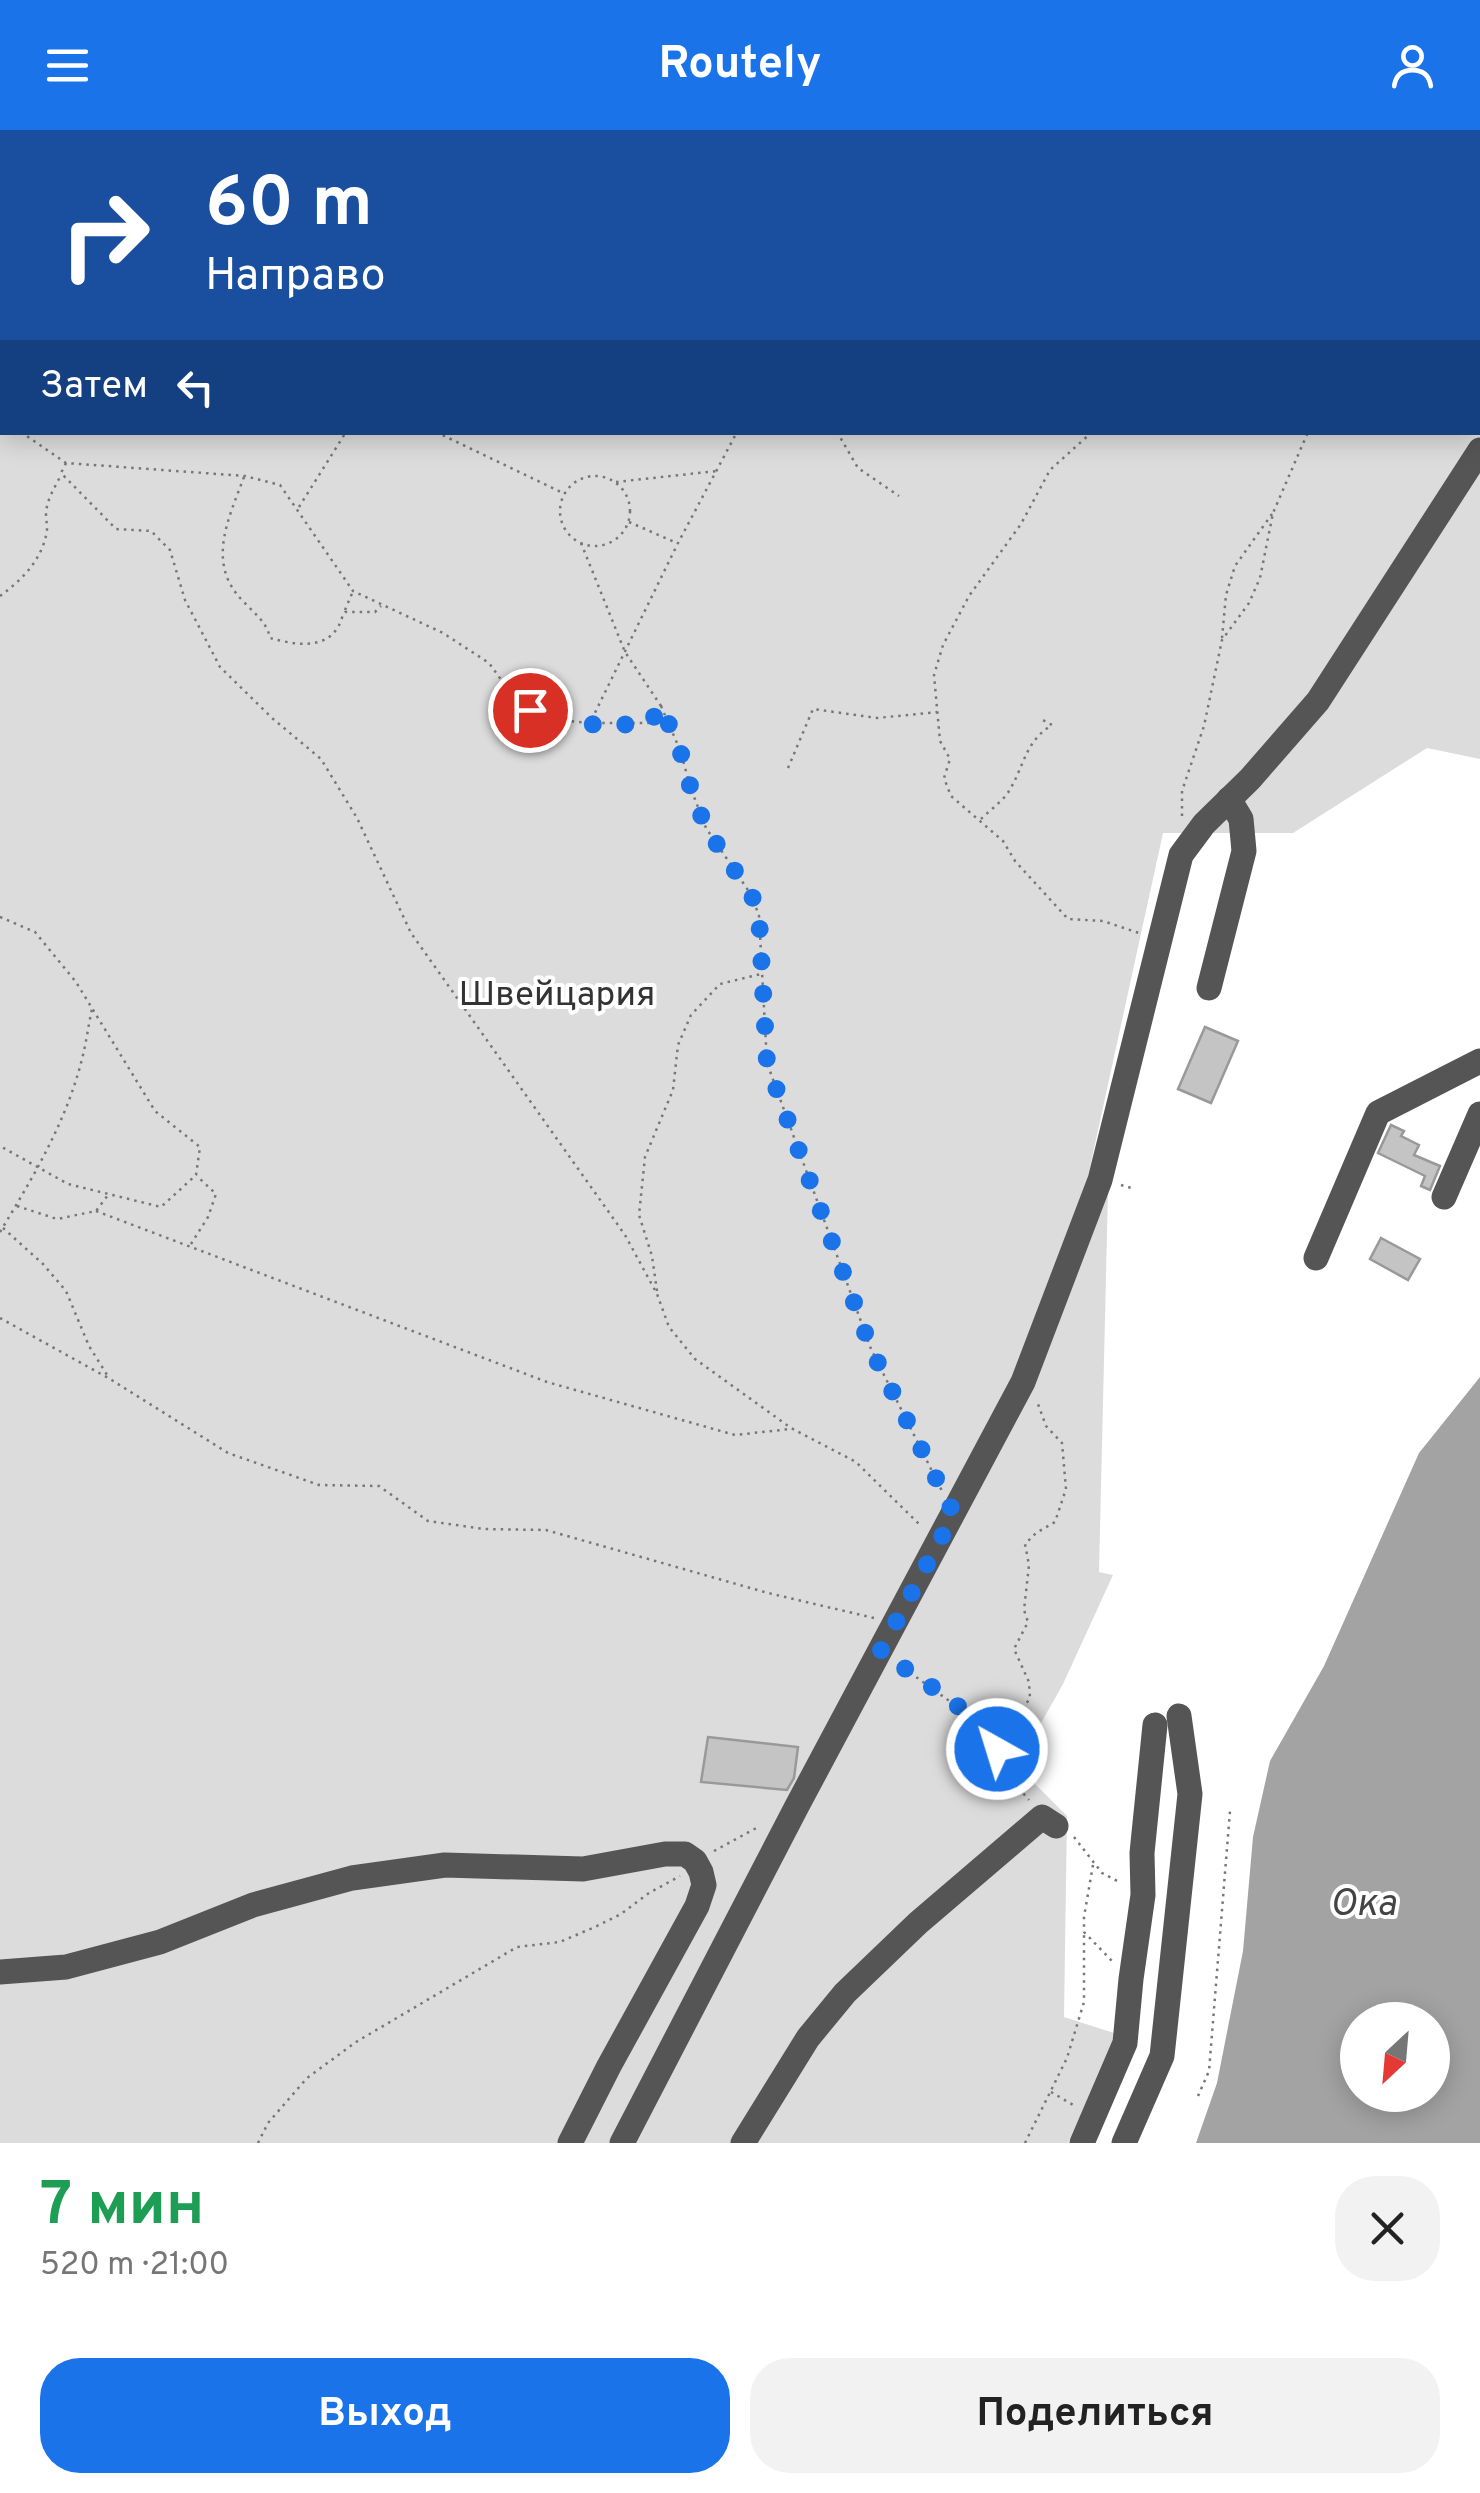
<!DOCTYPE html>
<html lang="ru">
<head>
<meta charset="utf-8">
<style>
  body { margin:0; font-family:Overpass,sans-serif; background:#f2f2f2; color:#222; height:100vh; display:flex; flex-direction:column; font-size:38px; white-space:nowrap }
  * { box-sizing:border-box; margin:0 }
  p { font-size:32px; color:#767676 }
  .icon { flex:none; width:55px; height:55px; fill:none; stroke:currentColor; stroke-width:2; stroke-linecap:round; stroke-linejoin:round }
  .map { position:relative; height:2013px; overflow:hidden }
  .details { display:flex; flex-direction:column; background:#fff; flex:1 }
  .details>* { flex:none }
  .hud { position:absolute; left:0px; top:0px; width:1480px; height:305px; box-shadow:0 5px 25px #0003; background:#1a4fa0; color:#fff; overflow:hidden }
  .needle { width:65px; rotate:206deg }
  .controls { position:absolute; left:1340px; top:1872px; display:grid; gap:20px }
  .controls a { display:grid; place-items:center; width:110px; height:110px; border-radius:50%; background:#fff; box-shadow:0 5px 25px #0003; font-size:50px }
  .pin { position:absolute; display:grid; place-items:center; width:85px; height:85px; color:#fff; margin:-42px; border:5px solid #fff; border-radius:50%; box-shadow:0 2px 10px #0007 }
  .me { position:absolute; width:110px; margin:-55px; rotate:321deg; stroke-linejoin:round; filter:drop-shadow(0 0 8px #0008) }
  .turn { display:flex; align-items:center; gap:35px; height:210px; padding:0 40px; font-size:45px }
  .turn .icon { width:130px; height:130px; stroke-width:2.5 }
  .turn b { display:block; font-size:70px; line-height:85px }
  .then { display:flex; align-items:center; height:95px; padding:0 40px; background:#0003; gap:20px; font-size:38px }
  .round { display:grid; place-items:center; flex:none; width:105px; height:105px; border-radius:40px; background:#f2f2f2 }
  .head { display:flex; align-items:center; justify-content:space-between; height:170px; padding:0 40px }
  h1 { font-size:60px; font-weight:700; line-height:75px; color:#1e9e55 }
  .cta { display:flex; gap:20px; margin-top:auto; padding:20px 40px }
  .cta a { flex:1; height:115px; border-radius:40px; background:#1a73e8; color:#fff; font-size:40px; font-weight:700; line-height:115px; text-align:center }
  .cta a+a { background:#f2f2f2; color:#222 }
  header { display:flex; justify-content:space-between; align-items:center; height:130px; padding:0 40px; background:#1a73e8; color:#fff; font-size:45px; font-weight:700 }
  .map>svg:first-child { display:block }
  .green { fill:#dcdcdc; fill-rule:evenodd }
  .water { fill:#a3a3a3; fill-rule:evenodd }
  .building { fill:#c4c4c4; stroke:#999; stroke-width:2.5 }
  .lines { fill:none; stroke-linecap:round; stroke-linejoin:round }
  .path { stroke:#777; stroke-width:2.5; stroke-dasharray:2.5 5; stroke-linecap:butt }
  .minor { stroke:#555; stroke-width:25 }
  .route { stroke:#1a73e8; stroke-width:18; stroke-dasharray:0 32.4 }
  .labels { text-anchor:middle; stroke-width:8; stroke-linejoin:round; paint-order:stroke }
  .park-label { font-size:35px; fill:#333; stroke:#fff }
  .water-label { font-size:38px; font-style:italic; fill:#444; stroke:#fff }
</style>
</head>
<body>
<header><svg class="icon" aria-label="menu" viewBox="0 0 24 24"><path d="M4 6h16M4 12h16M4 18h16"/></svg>Routely<svg class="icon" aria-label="person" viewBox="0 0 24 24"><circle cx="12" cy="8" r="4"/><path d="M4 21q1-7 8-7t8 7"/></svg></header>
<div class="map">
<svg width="1480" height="2013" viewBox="0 0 1480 2013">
  <rect width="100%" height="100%" fill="#fff"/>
  <path class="green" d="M 0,0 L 1480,0 L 1480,629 L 1427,618 L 1293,703 L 1163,703 L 1086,1055 L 1108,1061 L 1099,1442 L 1113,1445 L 1063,1554 L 1017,1636 L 1067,1686 L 1064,1887 L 1117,1904 L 1068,2013 L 0,2013 ZM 2,2 L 1478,2 L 1478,302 L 2,302 Z"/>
  <path class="water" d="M 1480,1247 L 1480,2013 L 1196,2013 L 1217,1953 L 1243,1821 L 1253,1707 L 1270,1631 L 1324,1536 L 1419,1323 ZM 1358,1890 L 1432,1890 L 1432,1965 L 1358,1965 Z"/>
  <g class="building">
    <polygon points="1205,897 1238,911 1211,973 1178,959"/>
    <polygon points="1391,995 1404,1001 1401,1006 1419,1015 1414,1025 1440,1036 1430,1060 1421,1056 1425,1046 1378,1023"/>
    <polygon points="1381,1108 1420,1129 1408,1150 1370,1129"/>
    <polygon points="708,1607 798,1617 794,1648 787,1660 701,1652"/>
  </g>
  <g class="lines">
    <g class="path">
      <polyline points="153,0 154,2"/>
      <polyline points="430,0 435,2"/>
      <polyline points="542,0 544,2"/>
      <polyline points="781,0 781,2"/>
      <polyline points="900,0 901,2"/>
      <polyline points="118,2 120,0"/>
      <polyline points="565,2 568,0"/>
      <polyline points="589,2 590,0"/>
      <polyline points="628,2 629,0"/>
      <polyline points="753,2 759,0"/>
      <polyline points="811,2 811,0"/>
      <polyline points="1178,2 1178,0"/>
      <polyline points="1428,2 1429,0"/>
      <polyline points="0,36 2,37"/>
      <polyline points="0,99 2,101"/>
      <polyline points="0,156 2,157"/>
      <polyline points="0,207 2,203"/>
      <polyline points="0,288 2,290"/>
      <polyline points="21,302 66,333 245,346 280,355 353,461 443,503 489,533 510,562 530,581 548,589 590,593 678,413 737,302"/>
      <polyline points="436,302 563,363"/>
      <polyline points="837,302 858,338 899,366"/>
      <polyline points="1092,302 1050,340 1021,394 969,466 943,515 934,545 940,611 950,629 944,648 951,666 1003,711 1015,731 1068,789 1103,791 1139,803"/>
      <polyline points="66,333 61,343 116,399 151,401 170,420 185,470 220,537 272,588 321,629 357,688 411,803 625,1105 657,1164 669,1197 695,1229 791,1298 856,1332 921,1396"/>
      <circle cx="595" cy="381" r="35"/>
      <path d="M 244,347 C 228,390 206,434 243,471 C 254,483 267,492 270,508 C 292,514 324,521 338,497 C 341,492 342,486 345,482 L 375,482 L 381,476"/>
      <polyline points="616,352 717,341"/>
      <polyline points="299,377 346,302"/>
      <polyline points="629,392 677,413"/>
      <polyline points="581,413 625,522 661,576 649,593 592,593"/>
      <path d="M 0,466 C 22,450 43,429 47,400 C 47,394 46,389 46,383 C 47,369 55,357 61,345"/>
      <polyline points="345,480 353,461"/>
      <polyline points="1222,508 1226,465 1235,436 1272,384"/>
      <polyline points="661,576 680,620 691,659 706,698 752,766 759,786 767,933 871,1219 942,1361"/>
      <polyline points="788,638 813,579 877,588 937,582"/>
      <polyline points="1182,686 1182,661 1204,596 1222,510 1249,473 1260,448 1273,383 1308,302"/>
      <path d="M 981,689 C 990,680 1003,671 1009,661 C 1024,637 1025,611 1052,595 L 1041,589"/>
      <polyline points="0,787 35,802 76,852 155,981 200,1017 196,1045 161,1077 68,1054 0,1016"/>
      <polyline points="1121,1055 1135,1059"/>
      <polyline points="17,1076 57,1089 96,1081 108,1065"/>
      <polyline points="96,1081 547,1252 735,1305 790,1299"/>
      <polyline points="3,1098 43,1134 66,1161 89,1216 109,1248"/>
      <path d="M 0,1102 C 32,1049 65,994 81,933 C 86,915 88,897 92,879"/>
      <polyline points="191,1114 208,1087 216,1064 197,1046"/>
      <polyline points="657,1161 652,1126 639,1085 645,1027 673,960 678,915 691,885 720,854 761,844"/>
      <polyline points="0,1188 110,1249 228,1323 319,1355 379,1356 428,1391 484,1399 546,1400 768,1463 874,1488"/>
      <path d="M 898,1534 L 998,1606 C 996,1630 1014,1653 1029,1670"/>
      <polyline points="1015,1653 1020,1583 1030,1568 1029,1552 1014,1519 1028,1492 1024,1480 1029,1435 1025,1414 1036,1403 1055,1392 1066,1359 1062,1313 1046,1296 1038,1274"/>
      <polyline points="1074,1707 1102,1743 1121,1753"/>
      <polyline points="714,1721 760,1696"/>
      <polyline points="1093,1735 1084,1787 1084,1802 1112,1831"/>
      <polyline points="1051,1962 1075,1976"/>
      <polyline points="1198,1966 1209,1941 1230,1681"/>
      <polyline points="258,2013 268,1993 307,1948 356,1912 517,1817 560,1812 597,1796 621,1784 649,1763 680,1746"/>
      <polyline points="1025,2013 1067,1928 1084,1872 1084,1802"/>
    </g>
    <g class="minor">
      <polyline points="1209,858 1244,721 1241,689 1229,669"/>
      <polyline points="1444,1067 1480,984"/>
      <polyline points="1316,1128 1378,983 1480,931"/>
      <polyline points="0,1842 66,1837 160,1812 253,1775 352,1748 445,1735 583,1739 665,1724 685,1724 695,1731 701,1742 704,1755 697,1776 609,1936 570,2013"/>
      <polyline points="622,2013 797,1676 1023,1252 1100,1050 1181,725 1204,694 1250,649 1318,571 1480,320"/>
      <polyline points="743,2013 808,1908 845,1863 918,1793 1042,1687 1056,1696"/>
      <polyline points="1082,2013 1125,1913 1131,1849 1143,1765 1142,1723 1155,1595"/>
      <polyline points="1124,2013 1162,1926 1190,1664 1179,1586"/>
    </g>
  </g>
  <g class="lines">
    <path class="route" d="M 530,580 C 565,597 611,596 650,593 L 661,576 L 680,620 L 691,659 L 706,698 L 752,766 L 759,786 L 767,933 L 871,1219 L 954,1384 L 880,1522 L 924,1551 L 998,1606 L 997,1619"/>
  </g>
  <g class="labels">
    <g class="park-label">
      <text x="557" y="875">Швейцария</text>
    </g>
    <g class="water-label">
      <text x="1363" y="1785">Ока</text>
    </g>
  </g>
</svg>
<div class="controls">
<a><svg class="needle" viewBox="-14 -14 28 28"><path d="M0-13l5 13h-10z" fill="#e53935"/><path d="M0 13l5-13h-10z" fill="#767676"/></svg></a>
</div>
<div class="pin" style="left:530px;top:580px;background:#d93025"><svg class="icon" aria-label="arrive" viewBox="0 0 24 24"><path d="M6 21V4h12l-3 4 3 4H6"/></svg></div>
<svg class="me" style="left:997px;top:1619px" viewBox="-20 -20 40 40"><circle r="17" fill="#1a73e8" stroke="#fff" stroke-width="3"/><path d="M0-11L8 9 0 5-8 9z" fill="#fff"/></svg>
<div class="hud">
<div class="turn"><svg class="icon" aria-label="right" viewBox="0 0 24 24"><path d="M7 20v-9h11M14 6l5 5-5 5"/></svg><div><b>60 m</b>Направо</div></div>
<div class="then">Затем<svg class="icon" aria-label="left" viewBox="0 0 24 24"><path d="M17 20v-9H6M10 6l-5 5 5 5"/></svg></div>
</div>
</div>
<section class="details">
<div class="head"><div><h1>7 мин</h1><p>520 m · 21:00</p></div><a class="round"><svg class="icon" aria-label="close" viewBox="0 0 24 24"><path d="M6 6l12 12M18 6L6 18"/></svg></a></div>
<div class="cta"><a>Выход</a><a>Поделиться</a></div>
</section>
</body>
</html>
